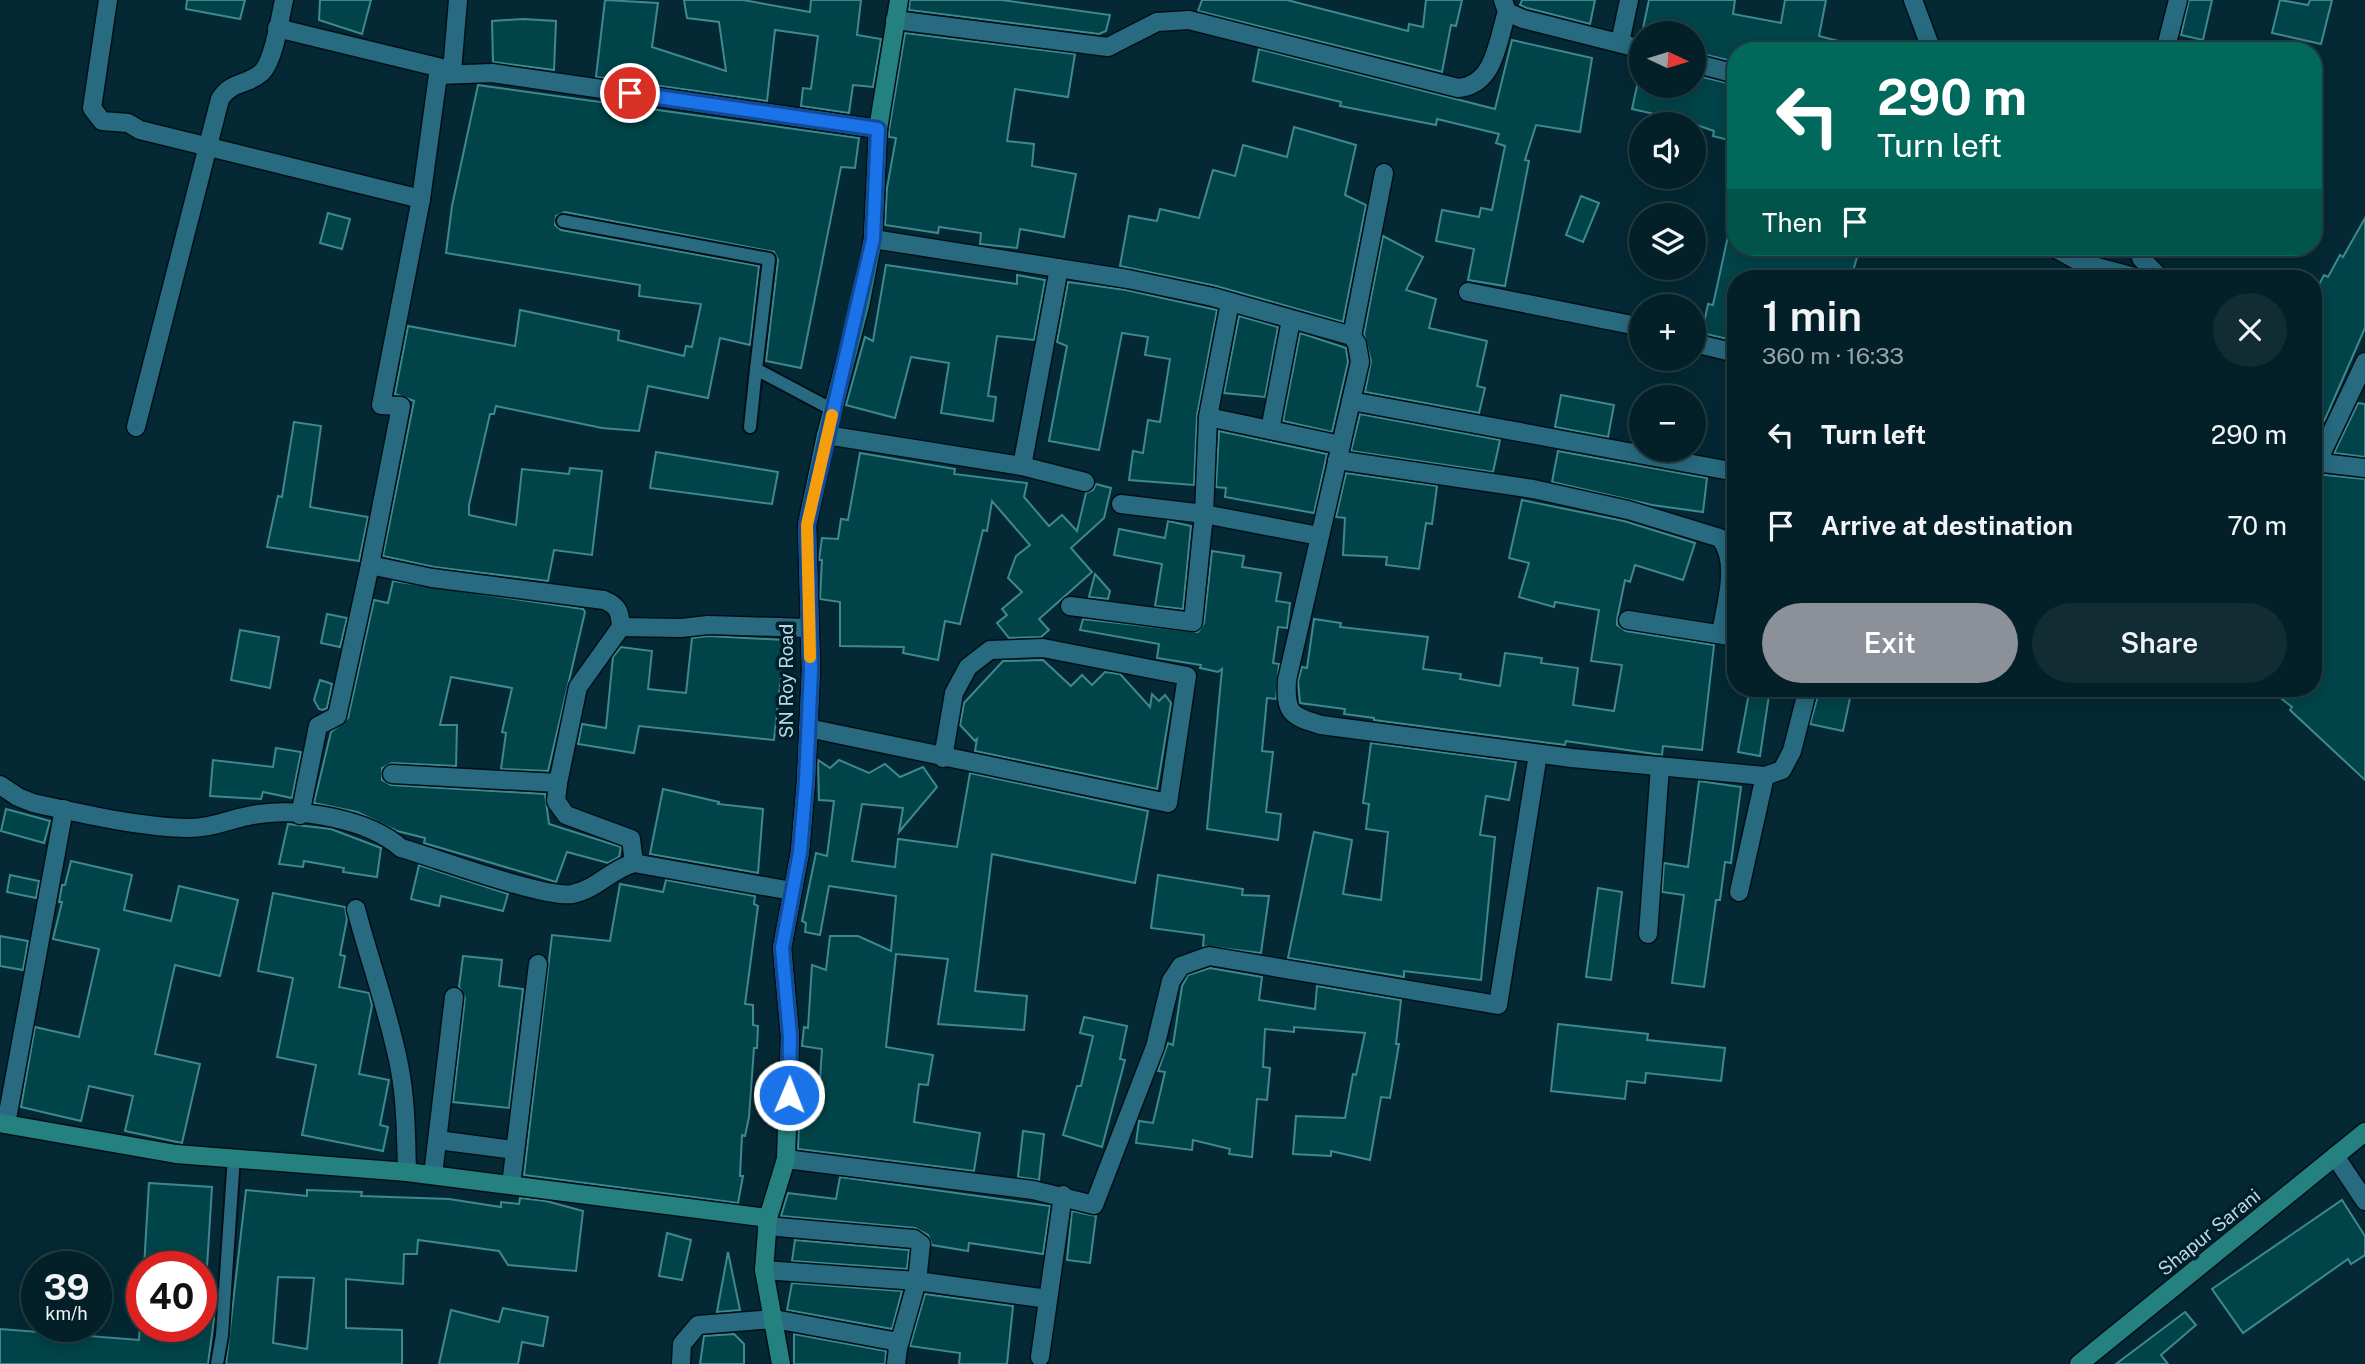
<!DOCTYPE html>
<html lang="en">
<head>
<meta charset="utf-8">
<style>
  body { margin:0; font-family:"Public Sans",sans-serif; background:#112c33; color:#f1f3f6; height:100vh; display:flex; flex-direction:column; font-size:26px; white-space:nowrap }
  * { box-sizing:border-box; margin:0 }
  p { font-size:23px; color:#97a2a7 }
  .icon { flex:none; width:38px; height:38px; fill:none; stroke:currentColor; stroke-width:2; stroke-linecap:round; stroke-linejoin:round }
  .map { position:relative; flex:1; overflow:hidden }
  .sheet { position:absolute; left:1727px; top:270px; width:595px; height:427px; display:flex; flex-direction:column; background:#031f27; border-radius:28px; box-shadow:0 4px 18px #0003,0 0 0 2px #243d44 }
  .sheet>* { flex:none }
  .guide { position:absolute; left:1727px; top:42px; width:595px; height:214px; border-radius:28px; box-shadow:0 4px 18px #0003,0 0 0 2px #243d44; background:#00695c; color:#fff; overflow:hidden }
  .needle { width:46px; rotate:94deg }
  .tools { position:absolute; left:1629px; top:21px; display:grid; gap:14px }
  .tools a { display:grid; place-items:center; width:77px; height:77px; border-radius:50%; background:#031f27; box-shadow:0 4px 18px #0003,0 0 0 2px #243d44; font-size:35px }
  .speed { position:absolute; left:21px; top:1251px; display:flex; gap:14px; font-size:35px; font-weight:700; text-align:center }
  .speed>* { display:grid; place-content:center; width:91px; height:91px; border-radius:50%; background:#031f27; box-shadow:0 4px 18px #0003,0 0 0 2px #243d44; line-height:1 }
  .speed small { font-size:18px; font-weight:400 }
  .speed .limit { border:10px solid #d22; background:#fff; color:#111 }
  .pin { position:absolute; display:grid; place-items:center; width:60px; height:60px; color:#fff; margin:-30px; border:4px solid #fff; border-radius:50%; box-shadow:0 2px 7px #0007 }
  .me { position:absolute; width:77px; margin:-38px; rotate:1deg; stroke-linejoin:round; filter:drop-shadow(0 0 5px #0008) }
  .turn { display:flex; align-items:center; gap:24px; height:147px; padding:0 35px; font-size:32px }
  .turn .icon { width:91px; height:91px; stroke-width:2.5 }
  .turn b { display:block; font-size:49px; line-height:60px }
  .then { display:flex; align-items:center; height:66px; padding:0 35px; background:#0003; gap:14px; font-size:26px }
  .round { display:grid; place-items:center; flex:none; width:74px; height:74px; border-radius:37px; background:#112c33 }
  .head { display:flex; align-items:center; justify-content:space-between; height:119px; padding:0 35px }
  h1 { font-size:42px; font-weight:600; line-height:52px }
  .cta { display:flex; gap:14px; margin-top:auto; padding:14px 35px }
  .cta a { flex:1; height:80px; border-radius:42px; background:#8c9099; color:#fff; font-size:28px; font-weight:600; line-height:80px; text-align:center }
  .cta a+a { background:#112c33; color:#f1f3f6 }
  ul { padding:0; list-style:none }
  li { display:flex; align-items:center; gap:21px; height:91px; padding:0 35px }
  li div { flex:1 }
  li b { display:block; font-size:26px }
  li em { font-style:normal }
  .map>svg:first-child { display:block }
  .building { fill:#004449; stroke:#3e8990; stroke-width:2; fill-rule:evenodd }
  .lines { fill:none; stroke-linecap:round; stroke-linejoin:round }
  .lane-casing { stroke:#001017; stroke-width:16 }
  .street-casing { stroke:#001017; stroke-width:21 }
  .secondary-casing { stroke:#001017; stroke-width:21 }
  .lane { stroke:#286b80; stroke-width:12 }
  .street { stroke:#286b80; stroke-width:18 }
  .secondary { stroke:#248180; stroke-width:18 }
  .route-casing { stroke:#114b97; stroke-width:18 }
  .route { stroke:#1a73e8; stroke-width:12 }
  .slow { stroke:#f59e0b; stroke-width:12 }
  .labels { text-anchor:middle; stroke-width:7; stroke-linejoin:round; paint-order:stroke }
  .street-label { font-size:19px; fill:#b9d9e5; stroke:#001f2a }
</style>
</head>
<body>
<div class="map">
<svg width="2365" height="1364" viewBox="0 0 2365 1364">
  <rect width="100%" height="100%" fill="#042934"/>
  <g class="building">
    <polygon points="187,0 245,0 240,19 186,9"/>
    <polygon points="320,0 371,0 362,34 319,20"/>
    <polygon points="605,0 658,3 652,47 726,71 719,22 687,18 684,0 743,0 810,12 811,0 861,0 857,35 881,39 873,87 853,85 849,113 801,106 803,88 811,89 818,36 775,30 767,101 596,77"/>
    <polygon points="910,0 1002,0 1110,15 1106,31 1099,34 909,10"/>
    <polygon points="1202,0 1287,0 1408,31 1409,24 1423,27 1426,0 1462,0 1456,26 1451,25 1442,72 1198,11"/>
    <polygon points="1522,0 1595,0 1590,24 1527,8 1520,5"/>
    <polygon points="1649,0 1735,0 1733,14 1781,23 1785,0 1826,0 1819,36 1854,45 1853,51 1736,51 1736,62 1694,52 1694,33 1642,33"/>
    <polygon points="2189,0 2212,0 2203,40 2181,35"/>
    <polygon points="2280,0 2308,5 2310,0 2332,0 2321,44 2272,33"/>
    <polygon points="523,19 556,21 554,70 493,62 492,21"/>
    <polygon points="905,33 1075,54 1068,97 1015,89 1007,141 1034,144 1032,166 1076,174 1064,237 1020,229 1017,248 980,244 981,233 939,227 938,233 885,225 887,188 896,138 889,137 889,130"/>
    <polygon points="1512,40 1592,58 1580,132 1536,125 1525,160 1529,161 1505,286 1468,280 1474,249 1436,241 1442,210 1479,217 1481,208 1492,210 1505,146 1496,143 1499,134 1437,119 1436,125 1340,106 1341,102 1253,81 1259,49 1495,109"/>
    <polygon points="1694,75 1736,85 1736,142 1713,136 1714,131 1694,124 1671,121 1672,118 1632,109 1637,86 1694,86"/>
    <polygon points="478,85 859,138 855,168 841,167 801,368 766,361 778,260 774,252 565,212 556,216 555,225 561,230 759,266 750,345 720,338 708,398 648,386 639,431 602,428 496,406 494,414 490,414 469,505 469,515 516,525 522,469 569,474 570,468 602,471 592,555 554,550 548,581 434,567 383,556 414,401 395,394 408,326 515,346 520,310 619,331 618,340 684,356 686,346 692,347 701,304 639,296 640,285 446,253 452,206"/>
    <polygon points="1294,127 1356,145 1345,195 1366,205 1343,322 1216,286 1120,266 1129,216 1157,221 1160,209 1199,218 1213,170 1235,176 1243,145 1287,157"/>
    <polygon points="1581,196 1599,203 1583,242 1566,235"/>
    <polygon points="328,213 350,219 342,249 320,243"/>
    <polygon points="2365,218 2365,328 2319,433 2314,430 2314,389 2320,377 2314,373 2314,294 2324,275 2328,277 2340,255 2343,257"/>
    <polygon points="1383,236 1423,257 1406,290 1436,299 1429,328 1487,341 1477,386 1485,388 1479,413 1365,392 1371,361 1364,334"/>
    <polygon points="1728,236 1736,237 1736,247 1860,247 1851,278 1736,278 1736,341 1702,333 1708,304 1713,305"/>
    <polygon points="886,265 1017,284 1017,275 1045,280 1034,340 997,336 988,396 996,397 993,421 941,413 949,363 911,357 895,418 846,405 865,337 873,341"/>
    <polygon points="1068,282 1126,290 1217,310 1197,415 1194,485 1129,480 1133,451 1143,453 1148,420 1160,422 1170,359 1145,355 1148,337 1122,333 1099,450 1049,441 1067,346 1057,342"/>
    <polygon points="1239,316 1278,327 1265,397 1224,393"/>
    <polygon points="1300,333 1346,348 1348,362 1332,432 1283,421"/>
    <polygon points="1561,395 1614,405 1608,437 1555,427"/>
    <polygon points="2358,403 2365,404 2365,457 2334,453"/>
    <polygon points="1360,414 1500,440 1493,472 1351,451"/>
    <polygon points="294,422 321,426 310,507 368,517 359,561 267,547 278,496 282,497"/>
    <polygon points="1219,431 1327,454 1314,513 1225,497 1226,488 1216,487"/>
    <polygon points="1558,451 1707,478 1703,512 1652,505 1552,482"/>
    <polygon points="656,452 778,472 772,504 650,488"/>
    <polygon points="860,453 955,469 954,474 1027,483 1024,497 1049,526 1062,515 1077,531 1086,493 1093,490 1096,484 1111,488 1104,518 1071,548 1092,572 1039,619 1049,630 1041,637 1009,638 997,623 1007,615 1002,609 1022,592 1008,578 1016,556 1030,545 992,501 987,531 983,530 960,624 945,621 938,660 903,653 904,647 840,646 840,602 820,599 822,560 819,560 822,538 838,539 841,519 848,520"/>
    <polygon points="1346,473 1437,486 1432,524 1426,523 1419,569 1386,565 1387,557 1343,555 1345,518 1336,517"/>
    <polygon points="2316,474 2365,479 2365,780 2290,710 2292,707 2268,688 2314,688 2314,480"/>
    <polygon points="1522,500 1624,521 1695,543 1683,580 1635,565 1630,582 1625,580 1617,619 1617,625 1626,631 1714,645 1702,750 1663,746 1662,755 1566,741 1565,745 1374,720 1374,718 1344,714 1345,709 1300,703 1298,681 1302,667 1307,668 1314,619 1341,623 1340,627 1428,637 1423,669 1461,674 1460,679 1500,686 1505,653 1542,658 1541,663 1578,668 1573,705 1614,711 1622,665 1591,661 1599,610 1555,602 1554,607 1519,597 1529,563 1509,558"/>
    <polygon points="1168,521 1191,526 1183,609 1155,606 1162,564 1114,555 1119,529 1165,538"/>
    <polygon points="1212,551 1244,556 1242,567 1281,573 1276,601 1290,603 1287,628 1278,627 1273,663 1279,664 1276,699 1267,698 1262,751 1273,752 1266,812 1281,814 1278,840 1207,829 1222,669 1218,672 1200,668 1201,665 1157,658 1159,644 1080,630 1083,619 1198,632 1204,623"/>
    <polygon points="1095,574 1110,591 1108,599 1089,597"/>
    <polygon points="393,581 583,609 585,612 548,771 501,769 506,733 502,732 512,688 451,677 440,725 457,725 456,766 392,763 382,768 382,780 391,785 545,794 549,824 621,847 619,857 608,863 567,852 556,882 424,843 425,838 397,831 357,812 314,803 331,732 348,718 374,600 388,603"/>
    <polygon points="327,614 347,618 340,647 321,643"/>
    <polygon points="240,630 279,637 270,688 231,680"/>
    <polygon points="708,636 785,640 774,740 639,726 634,753 578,744 582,724 606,728 613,657 621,647 652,651 648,689 686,693 692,638"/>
    <polygon points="1043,660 1071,686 1082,675 1092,685 1105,672 1120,674 1150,707 1152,694 1159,701 1165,695 1171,703 1157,789 975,751 977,739 975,741 960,725 964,703 1003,661"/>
    <polygon points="320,680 332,684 327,708 323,710 319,709 314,700"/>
    <polygon points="1750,688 1770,688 1760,756 1738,752"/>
    <polygon points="1819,692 1850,698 1843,731 1810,724"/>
    <polygon points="1371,743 1516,762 1509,800 1486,796 1480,835 1495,837 1481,980 1404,971 1404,977 1288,958 1314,832 1352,840 1343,894 1381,900 1388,832 1366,829 1369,804 1363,803"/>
    <polygon points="276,748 301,752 292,798 263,792 261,799 210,796 213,760 273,767"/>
    <polygon points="818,760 830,768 839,760 869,773 885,764 900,777 923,767 937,787 899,832 903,808 862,804 852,861 895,867 898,839 957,847 970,773 1148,811 1135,883 992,854 975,991 1027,996 1024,1030 938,1024 948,959 896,954 886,1047 933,1055 928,1085 919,1084 914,1122 980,1133 974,1171 798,1149 799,1125 804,1125 804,1096 819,1096 822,1049 802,1046 804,1027 808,1028 812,965 826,970 830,936 858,936 891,951 896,896 829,886 820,935 805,932 806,923 802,921 816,853 827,856 834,801 819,800"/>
    <polygon points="1699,781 1741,787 1731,863 1725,862 1720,900 1716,900 1704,987 1672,983 1684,895 1662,892 1664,863 1688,867"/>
    <polygon points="663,789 719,802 718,804 763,809 758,873 650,854"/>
    <polygon points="6,809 50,821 44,843 1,831"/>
    <polygon points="288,824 331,829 381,848 377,877 343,872 344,868 304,861 303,867 279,864"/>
    <polygon points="71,861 132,875 124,910 171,921 179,886 238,900 220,976 175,965 155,1054 200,1064 182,1143 125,1131 133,1096 89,1086 81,1121 21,1107 35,1027 79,1037 99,949 53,939 62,902 59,902 62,885 65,885"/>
    <polygon points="419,865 508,894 503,911 441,896 439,906 411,899"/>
    <polygon points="10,875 39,881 36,898 7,892"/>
    <polygon points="1158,875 1243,889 1242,895 1269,896 1261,953 1203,946 1204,935 1151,928"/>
    <polygon points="666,880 755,896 754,904 758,906 745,1004 753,1005 753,1025 758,1026 757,1048 754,1048 749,1117 745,1136 742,1135 740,1176 743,1176 738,1203 524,1175 552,935 610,941 620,884 663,892"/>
    <polygon points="1598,888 1622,892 1611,980 1586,977"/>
    <polygon points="273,893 345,907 347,919 340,955 345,956 339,987 369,993 372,1005 359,1074 389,1080 380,1125 388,1127 383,1151 302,1135 316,1065 277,1057 293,978 258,971"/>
    <polygon points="0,936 28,941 23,970 0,966"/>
    <polygon points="463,956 502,960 499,986 523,989 509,1108 453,1102 465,998 459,987"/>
    <polygon points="1210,968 1262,977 1259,1000 1315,1009 1317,986 1401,1000 1396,1044 1399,1044 1390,1098 1381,1097 1370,1160 1331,1151 1331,1156 1293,1154 1296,1116 1345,1118 1353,1074 1356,1075 1365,1033 1294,1027 1294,1032 1265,1029 1263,1067 1270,1068 1267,1100 1257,1099 1252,1157 1229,1154 1230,1149 1193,1140 1192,1150 1136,1143 1139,1121 1153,1123 1165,1072 1158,1071 1168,1043 1173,1045 1182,986 1188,975"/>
    <polygon points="1084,1017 1127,1026 1120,1059 1125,1060 1102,1147 1063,1135 1077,1086 1081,1086 1093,1036 1080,1033"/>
    <polygon points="1558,1024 1648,1034 1647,1040 1725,1048 1721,1081 1646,1073 1645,1083 1627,1081 1625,1099 1551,1091"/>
    <polygon points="1023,1131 1044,1134 1039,1180 1018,1177"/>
    <polygon points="840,1177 1050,1206 1043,1254 969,1243 968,1251 932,1245 928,1235 915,1228 781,1216 788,1193 836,1199"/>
    <polygon points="149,1183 212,1187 207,1267 144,1267"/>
    <path d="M 246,1190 L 307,1196 L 307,1190 L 362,1192 L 361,1196 L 449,1199 L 501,1207 L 501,1202 L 519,1204 L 520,1198 L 546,1201 L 583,1211 L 576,1271 L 508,1265 L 499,1251 L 418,1240 L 417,1254 L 404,1254 L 403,1284 L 346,1279 L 346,1328 L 402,1330 L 402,1364 L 226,1364 ZM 278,1277 L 314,1278 L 307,1349 L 273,1343 Z"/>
    <polygon points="2342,1200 2365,1236 2365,1255 2351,1264 2348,1259 2243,1333 2212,1289"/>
    <polygon points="1072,1211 1096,1216 1090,1263 1067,1260"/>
    <polygon points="667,1233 691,1240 682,1280 659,1276"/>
    <polygon points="795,1240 909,1250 907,1269 792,1261"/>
    <polygon points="728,1252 740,1310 717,1312"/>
    <polygon points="792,1283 902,1291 892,1329 787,1310"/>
    <polygon points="925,1294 1013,1306 1007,1364 959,1364 960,1353 910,1346"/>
    <polygon points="503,1308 548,1317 543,1346 522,1342 518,1364 439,1364 451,1310 499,1322"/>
    <polygon points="201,1311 215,1312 208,1364 0,1364 0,1329 139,1340 140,1326 201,1326"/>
    <polygon points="2185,1312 2196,1325 2161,1355 2168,1364 2116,1364"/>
    <polygon points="734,1334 744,1344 744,1364 700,1364 704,1336"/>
    <polygon points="794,1334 886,1351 885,1364 794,1364"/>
  </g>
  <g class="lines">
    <defs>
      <g id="lane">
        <polyline points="563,221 769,259 756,369 833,410"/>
        <polyline points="750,427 756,369"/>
        <polyline points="217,1364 222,1335 234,1156"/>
      </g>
      <g id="street">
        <polyline points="108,0 92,108 102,121 128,123 140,130 421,199"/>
        <polyline points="1503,0 1507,12 1523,19 1642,49"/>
        <polyline points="1913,0 1932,51"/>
        <path d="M 895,20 L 1108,47 L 1157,22 L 1189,20 L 1458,88 C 1495,85 1497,42 1507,12"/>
        <polyline points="277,28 454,71"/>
        <polyline points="1620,43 1629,0"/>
        <polyline points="2165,51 2178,0"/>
        <polyline points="1694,63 1736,74"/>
        <polyline points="452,71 458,0"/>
        <path d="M 873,239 L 1128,279 L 1213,297 L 1352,336 L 1357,344 L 1360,362 L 1287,680 C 1285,712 1290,716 1321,725 L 1572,758 L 1765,776 L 1782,770 L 1792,751 L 1808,688"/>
        <polyline points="2053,247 2082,263 2138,278"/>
        <polyline points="2141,247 2141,258 2160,278"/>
        <polyline points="1468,292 1642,327"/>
        <polyline points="1352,336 1384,173"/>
        <polyline points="1694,343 1736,353"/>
        <polyline points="1351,401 1736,472"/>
        <polyline points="1208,417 1341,445"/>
        <path d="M 136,427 L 220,99 C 233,80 246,86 261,73 C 274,62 280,17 284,0"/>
        <polyline points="1270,430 1291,320"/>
        <polyline points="826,435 1022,466 1085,482"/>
        <path d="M 1337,460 L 1533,489 L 1628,510 L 1720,538 C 1740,563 1725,605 1721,634"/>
        <polyline points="2314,462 2365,468"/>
        <polyline points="2317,463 2365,362"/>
        <polyline points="1022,466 1059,268"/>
        <polyline points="1121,504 1204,514 1319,536"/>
        <polyline points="1070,606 1193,622 1204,514 1208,417 1230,302"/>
        <polyline points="1628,620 1736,637"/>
        <polyline points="621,627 681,628 708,625 808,628"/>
        <polyline points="808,728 1168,803 1187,676 1043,648 990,650 968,667 954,693 943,758"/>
        <path d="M 392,774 L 558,783 L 578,687 L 621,627 C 620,613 619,606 604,600 L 432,578 L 370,565 L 401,406 L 381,405 L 421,199 L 438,75 L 492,73 L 878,129"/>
        <polyline points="558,783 556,801 566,815 631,839 634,863"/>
        <path d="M 0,785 L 18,797 L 33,803 C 84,814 134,826 186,828 C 212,829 234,817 259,814 C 302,808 368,819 401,848 C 433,857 546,899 572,894 C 596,890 611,869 634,863 L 792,891"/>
        <polyline points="300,815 318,726 337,716 370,565"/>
        <polyline points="1739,892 1765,776"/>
        <path d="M 356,909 C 370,963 390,1015 400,1070 C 406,1103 406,1137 407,1172"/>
        <polyline points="1648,934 1660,766"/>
        <polyline points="6,1124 64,809"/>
        <polyline points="438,1140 514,1150"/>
        <polyline points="2335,1156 2365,1201"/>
        <polyline points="786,1159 1033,1190 1094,1205 1155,1047 1171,981 1181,966 1209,956 1498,1005 1538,754"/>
        <polyline points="433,1175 454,997"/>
        <polyline points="511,1185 538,964"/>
        <polyline points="767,1226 914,1239 921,1244 917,1281 898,1348"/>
        <polyline points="764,1270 917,1281 1048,1299"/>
        <polyline points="1040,1357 1063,1195"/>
        <polyline points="681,1364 682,1344 698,1325 774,1319 893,1341 898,1348 896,1364"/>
      </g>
      <g id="secondary">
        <polyline points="0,1123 176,1154 407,1172 768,1218"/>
        <polyline points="781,1364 764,1270 768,1218 786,1159 790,1036 782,948 800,852 806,781 811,670 807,525 826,435 860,306 873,239 878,129 899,0"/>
        <polyline points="2079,1364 2365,1132"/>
      </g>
    </defs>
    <use href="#lane" class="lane-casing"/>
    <use href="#street" class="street-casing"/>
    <use href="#secondary" class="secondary-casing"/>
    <use href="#lane" class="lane"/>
    <use href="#street" class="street"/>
    <use href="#secondary" class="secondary"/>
  </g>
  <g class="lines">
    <defs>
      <polyline id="route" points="630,93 878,129 873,239 807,525 811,670 806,781 800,852 782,948 790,1036 789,1095"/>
    </defs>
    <use href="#route" class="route-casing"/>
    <use href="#route" class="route"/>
    <polyline class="slow" points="810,657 807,525 832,415"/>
  </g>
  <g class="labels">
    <g class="street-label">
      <text transform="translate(786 681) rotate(-90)" y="7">SN Roy Road</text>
      <text transform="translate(2209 1232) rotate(-39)" y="7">Shapur Sarani</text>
    </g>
  </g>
</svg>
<div class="tools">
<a><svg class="needle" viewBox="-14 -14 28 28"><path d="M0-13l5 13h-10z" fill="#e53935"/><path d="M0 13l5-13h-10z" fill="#97a2a7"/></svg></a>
<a><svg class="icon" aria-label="sound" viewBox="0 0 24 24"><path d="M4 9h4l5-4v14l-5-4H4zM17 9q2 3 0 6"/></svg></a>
<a><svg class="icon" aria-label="layers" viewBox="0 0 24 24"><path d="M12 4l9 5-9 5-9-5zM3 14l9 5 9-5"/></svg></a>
<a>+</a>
<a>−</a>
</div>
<div class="speed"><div>39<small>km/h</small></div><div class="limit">40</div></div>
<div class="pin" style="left:630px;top:93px;background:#d93025"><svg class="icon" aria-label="arrive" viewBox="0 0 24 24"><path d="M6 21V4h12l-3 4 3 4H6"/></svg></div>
<svg class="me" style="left:789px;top:1095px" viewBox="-20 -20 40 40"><circle r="17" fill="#1a73e8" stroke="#fff" stroke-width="3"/><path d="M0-11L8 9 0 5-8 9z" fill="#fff"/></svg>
<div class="guide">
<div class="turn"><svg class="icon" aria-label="left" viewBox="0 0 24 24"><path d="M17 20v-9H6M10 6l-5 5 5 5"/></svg><div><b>290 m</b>Turn left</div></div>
<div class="then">Then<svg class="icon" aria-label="arrive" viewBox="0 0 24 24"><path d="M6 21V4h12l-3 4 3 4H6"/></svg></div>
</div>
<section class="sheet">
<div class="head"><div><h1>1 min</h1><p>360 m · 16:33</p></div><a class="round"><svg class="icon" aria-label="close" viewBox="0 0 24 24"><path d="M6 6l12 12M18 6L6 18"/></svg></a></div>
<ul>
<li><svg class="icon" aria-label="left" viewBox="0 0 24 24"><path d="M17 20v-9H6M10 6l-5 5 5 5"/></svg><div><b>Turn left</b></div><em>290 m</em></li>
<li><svg class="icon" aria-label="arrive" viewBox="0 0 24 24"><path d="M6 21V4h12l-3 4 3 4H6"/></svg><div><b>Arrive at destination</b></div><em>70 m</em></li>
</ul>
<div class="cta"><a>Exit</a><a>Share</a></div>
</section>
</div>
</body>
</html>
